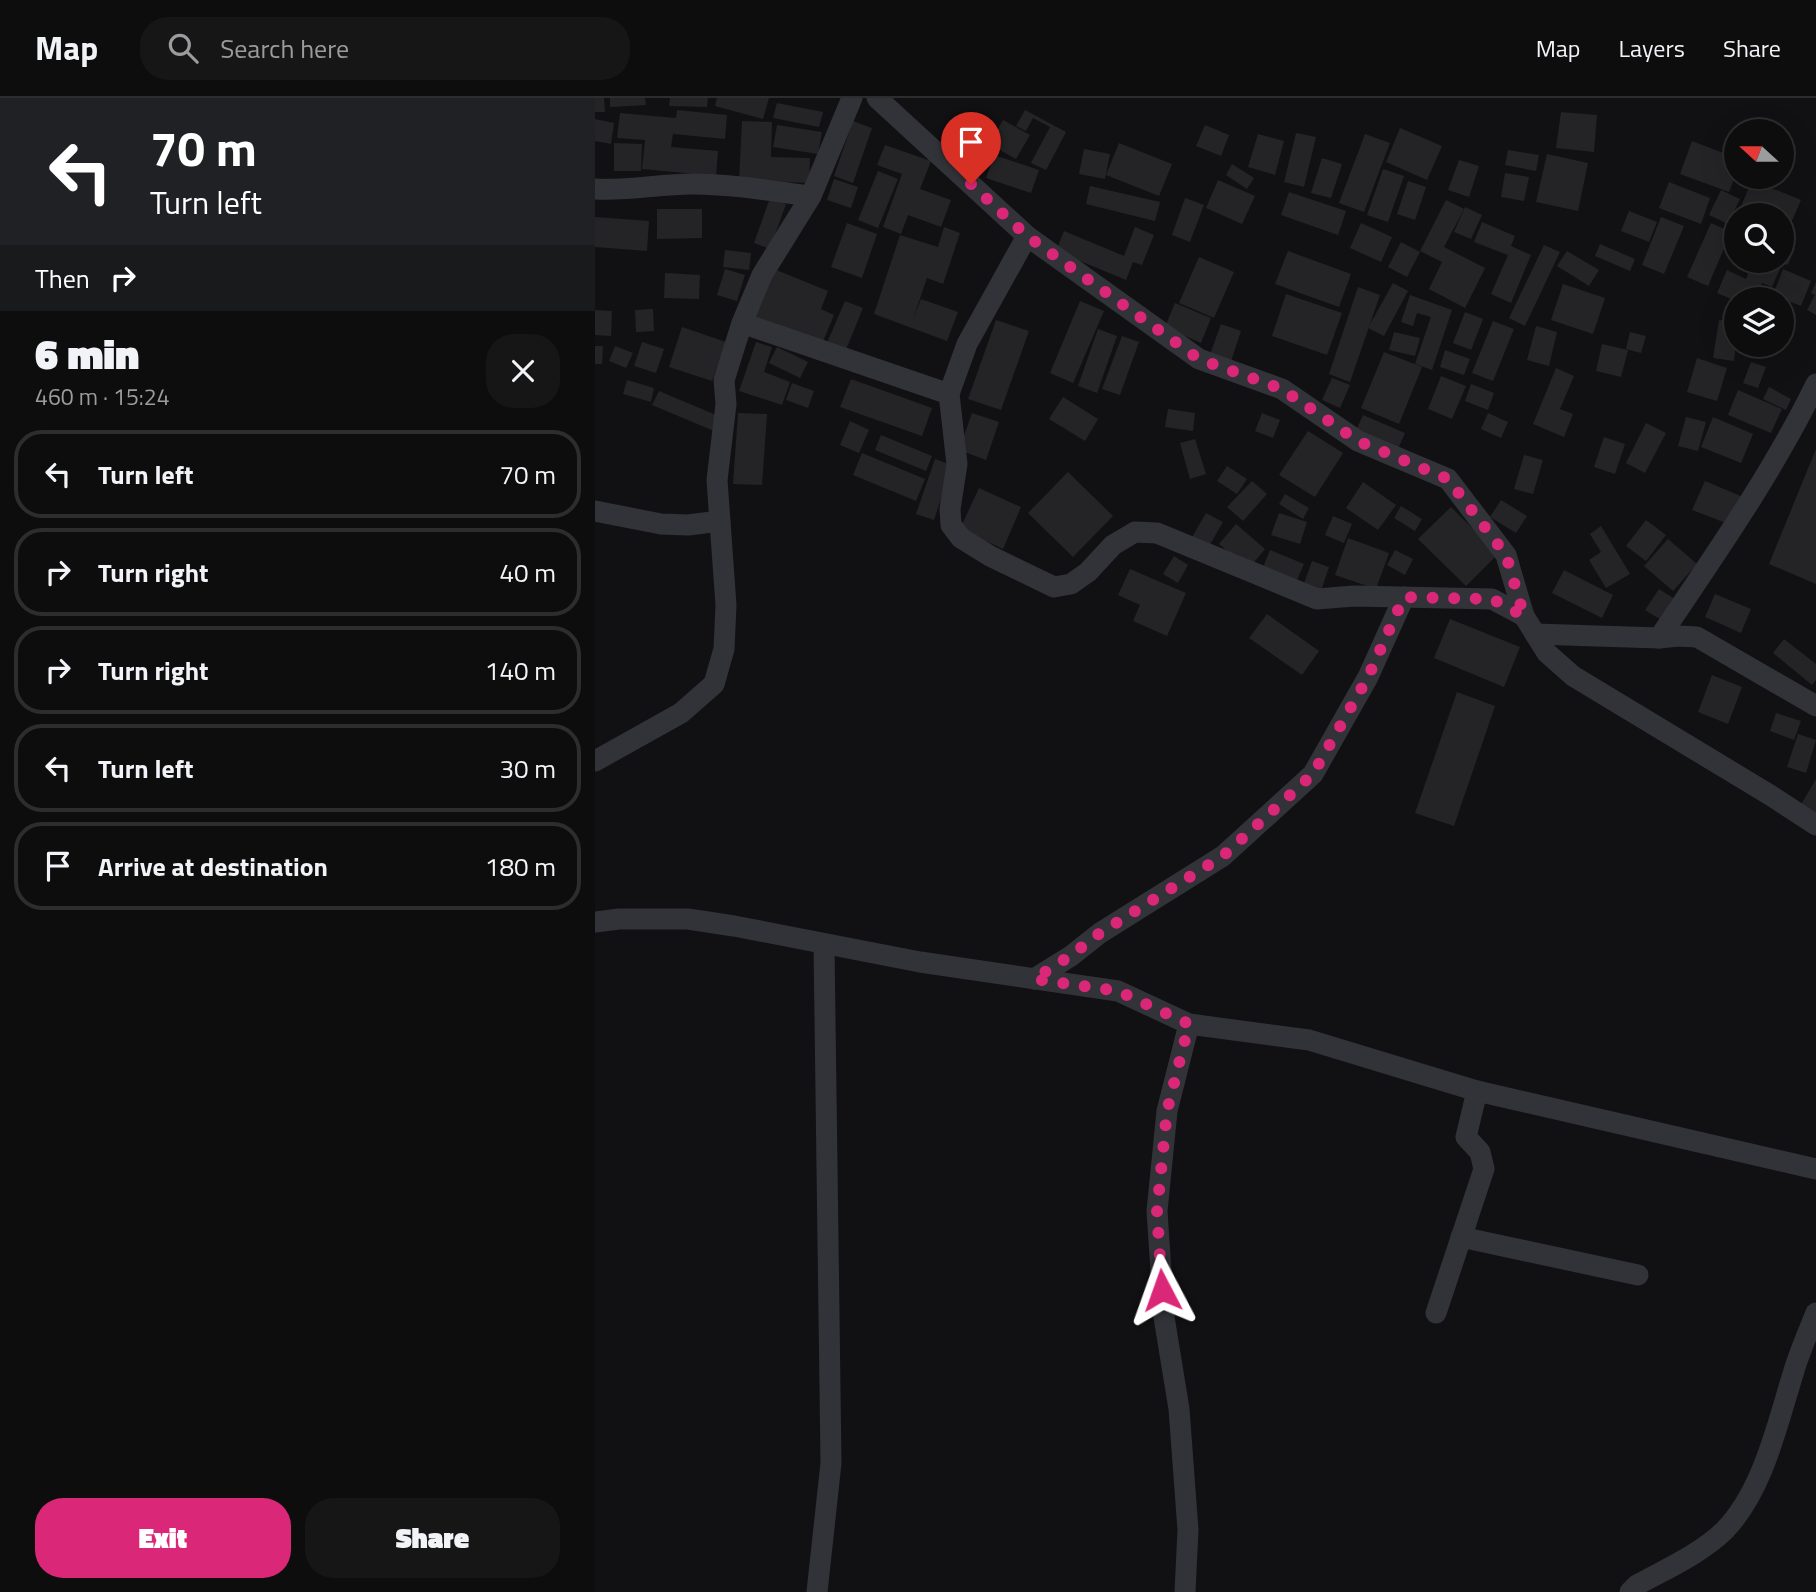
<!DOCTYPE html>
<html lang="en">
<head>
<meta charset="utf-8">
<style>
  body { margin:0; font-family:"Titillium Web",sans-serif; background:#161617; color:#f1f3f6; height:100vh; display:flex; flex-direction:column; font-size:26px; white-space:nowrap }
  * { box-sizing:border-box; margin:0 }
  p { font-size:23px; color:#9a9c9e }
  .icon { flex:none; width:38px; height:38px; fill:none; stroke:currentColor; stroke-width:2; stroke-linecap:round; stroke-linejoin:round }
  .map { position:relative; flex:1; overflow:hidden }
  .side { display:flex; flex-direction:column; background:#0d0d0e; width:595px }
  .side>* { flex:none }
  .banner { background:#202124; color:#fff; overflow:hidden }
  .needle { width:46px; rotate:291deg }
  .buttons { position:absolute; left:1129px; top:21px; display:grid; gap:14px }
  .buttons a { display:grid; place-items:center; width:70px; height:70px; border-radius:50%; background:#0d0d0e; box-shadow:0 7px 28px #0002,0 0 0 2px #2d2d2e; font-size:35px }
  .pin { position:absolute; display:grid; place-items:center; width:60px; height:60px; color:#fff; margin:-72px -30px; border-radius:50% 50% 50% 0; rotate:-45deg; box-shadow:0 0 7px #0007 }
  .pin .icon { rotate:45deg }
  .me { position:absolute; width:77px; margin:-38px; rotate:356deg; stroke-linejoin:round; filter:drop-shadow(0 0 5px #0008) }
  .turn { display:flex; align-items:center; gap:24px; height:147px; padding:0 35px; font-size:32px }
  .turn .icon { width:91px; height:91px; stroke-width:2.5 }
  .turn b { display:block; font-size:49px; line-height:60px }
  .then { display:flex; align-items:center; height:66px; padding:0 35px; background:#0003; gap:14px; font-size:26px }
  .round { display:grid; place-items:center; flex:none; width:74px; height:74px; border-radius:28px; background:#161617 }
  .head { display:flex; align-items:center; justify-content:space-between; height:119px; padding:0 35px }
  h1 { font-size:42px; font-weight:800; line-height:52px }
  .cta { display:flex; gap:14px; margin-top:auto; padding:14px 35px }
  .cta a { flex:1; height:80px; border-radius:28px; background:#db2777; color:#fff; font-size:28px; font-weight:800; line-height:80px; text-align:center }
  .cta a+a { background:#161617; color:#f1f3f6 }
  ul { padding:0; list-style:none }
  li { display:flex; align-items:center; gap:21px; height:88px; margin:0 14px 10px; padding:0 21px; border:4px solid #2d2d2e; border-radius:28px }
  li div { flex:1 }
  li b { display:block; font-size:26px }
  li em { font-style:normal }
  header { display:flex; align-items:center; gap:42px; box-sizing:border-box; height:98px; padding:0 35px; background:#0d0d0e; border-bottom:2px solid #2d2d2e }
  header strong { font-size:33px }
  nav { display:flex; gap:38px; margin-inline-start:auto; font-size:24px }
  .search { width:490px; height:63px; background:#161617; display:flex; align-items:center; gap:18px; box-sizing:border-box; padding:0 24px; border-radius:28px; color:#9a9c9e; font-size:26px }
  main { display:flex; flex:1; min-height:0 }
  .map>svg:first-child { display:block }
  .building { fill:#242427 }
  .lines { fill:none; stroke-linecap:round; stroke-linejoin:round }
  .street { stroke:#323338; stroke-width:21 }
  .route { stroke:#db2777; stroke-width:12; stroke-dasharray:0 21.6 }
</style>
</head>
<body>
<header>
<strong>Map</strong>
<div class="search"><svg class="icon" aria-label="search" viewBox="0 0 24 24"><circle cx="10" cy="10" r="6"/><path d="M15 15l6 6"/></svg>Search here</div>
<nav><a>Map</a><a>Layers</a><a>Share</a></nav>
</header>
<main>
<section class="side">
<div class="banner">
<div class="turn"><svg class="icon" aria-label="left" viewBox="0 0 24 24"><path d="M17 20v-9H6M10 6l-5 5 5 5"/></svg><div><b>70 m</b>Turn left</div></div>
<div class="then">Then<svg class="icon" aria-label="right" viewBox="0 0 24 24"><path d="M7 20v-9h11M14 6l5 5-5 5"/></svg></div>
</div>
<div class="head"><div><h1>6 min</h1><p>460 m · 15:24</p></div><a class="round"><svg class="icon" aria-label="close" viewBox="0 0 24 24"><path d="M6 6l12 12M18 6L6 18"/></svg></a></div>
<ul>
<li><svg class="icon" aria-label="left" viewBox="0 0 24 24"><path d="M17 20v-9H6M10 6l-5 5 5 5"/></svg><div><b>Turn left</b></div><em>70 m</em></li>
<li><svg class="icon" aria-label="right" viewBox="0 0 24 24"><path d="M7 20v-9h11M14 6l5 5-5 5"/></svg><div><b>Turn right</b></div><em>40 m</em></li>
<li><svg class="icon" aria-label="right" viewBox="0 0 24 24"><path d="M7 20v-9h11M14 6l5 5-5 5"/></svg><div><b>Turn right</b></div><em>140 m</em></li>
<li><svg class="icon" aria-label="left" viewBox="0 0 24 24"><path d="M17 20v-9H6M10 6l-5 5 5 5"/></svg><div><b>Turn left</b></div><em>30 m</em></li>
<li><svg class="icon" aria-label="arrive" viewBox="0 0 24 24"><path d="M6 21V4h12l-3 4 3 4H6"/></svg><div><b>Arrive at destination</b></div><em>180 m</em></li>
</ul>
<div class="cta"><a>Exit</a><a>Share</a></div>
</section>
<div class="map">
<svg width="1221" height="1494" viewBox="0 0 1221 1494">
  <rect width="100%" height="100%" fill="#111113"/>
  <g class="building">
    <polygon points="0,0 9,0 10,14 0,14"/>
    <polygon points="15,0 50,0 51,7 15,9"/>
    <polygon points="75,0 113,0 112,9 74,8"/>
    <polygon points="122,0 174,0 168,21 120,8"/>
    <polygon points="182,5 228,14 224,29 178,20"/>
    <polygon points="82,12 132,17 130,41 78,36 76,49 123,53 121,78 47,71 50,42 22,40 25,15 81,20"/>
    <polygon points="430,12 471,34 451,72 436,65 455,29 438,20 431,33 421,28"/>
    <polygon points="966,14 1002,17 999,54 961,50"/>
    <polygon points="0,21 19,25 16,46 0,43"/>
    <polygon points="408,22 435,37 421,61 394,46"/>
    <polygon points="147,23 177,24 176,59 215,60 214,85 144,82"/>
    <polygon points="258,23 277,30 258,85 239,78"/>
    <polygon points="182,27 227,34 223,56 178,49"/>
    <polygon points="610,27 634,37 626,58 601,48"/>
    <polygon points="805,30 847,48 832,82 791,64"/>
    <polygon points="701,35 721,39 709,89 689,84"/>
    <polygon points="663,36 689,43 680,77 653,69"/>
    <polygon points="770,36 795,45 769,114 744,105"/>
    <polygon points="1097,43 1141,60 1141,76 1134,94 1085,76"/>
    <polygon points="19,45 47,46 46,73 19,73"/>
    <polygon points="524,45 577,66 564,98 511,77"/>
    <polygon points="290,47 336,63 325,91 356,102 346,129 313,117 306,136 288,129 307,76 282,67"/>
    <polygon points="489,51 515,56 510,81 484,76"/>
    <polygon points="913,52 944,57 941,73 910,67"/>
    <polygon points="952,56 993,65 983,113 941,104"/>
    <polygon points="399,57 444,72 436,95 391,80"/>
    <polygon points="727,60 747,66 736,100 716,95"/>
    <polygon points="864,62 884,68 874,99 853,92"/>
    <polygon points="637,66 659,80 652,91 631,77"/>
    <polygon points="788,71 809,78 793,124 772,117"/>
    <polygon points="283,73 303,81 283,130 263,122"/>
    <polygon points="910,75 934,79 929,103 906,99"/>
    <polygon points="239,81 263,89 256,110 232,102"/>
    <polygon points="623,82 660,98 647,126 611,110"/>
    <polygon points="1157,82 1206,102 1193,132 1186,129 1186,117 1160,117 1145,111"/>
    <polygon points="813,83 831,89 820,122 802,116"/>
    <polygon points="1074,84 1115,100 1106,126 1064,110"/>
    <polygon points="495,88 565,104 560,123 491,106"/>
    <polygon points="1126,92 1145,101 1133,126 1114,117"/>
    <polygon points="694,94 751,113 743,137 686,117"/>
    <polygon points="175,100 191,106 175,151 159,145"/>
    <polygon points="590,100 609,107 595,144 577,137"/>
    <polygon points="851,102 869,111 849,149 890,170 870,210 834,191 847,164 825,153"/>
    <polygon points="870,109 887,117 876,141 859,134"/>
    <polygon points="62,111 107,111 107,140 62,141"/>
    <polygon points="1034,113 1062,124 1054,144 1026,133"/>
    <polygon points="0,119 54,123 52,153 0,149"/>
    <polygon points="1066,119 1089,128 1069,176 1047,167"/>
    <polygon points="887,124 920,138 916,148 936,157 916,205 896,196 913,157 879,144"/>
    <polygon points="252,125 282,136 267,180 236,169"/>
    <polygon points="766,125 797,139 786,164 755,150"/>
    <polygon points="1116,125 1136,134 1113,188 1092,179"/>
    <polygon points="349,129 365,135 348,186 332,180 318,221 326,201 363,214 352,243 279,216 305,137 343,149"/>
    <polygon points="540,129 559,137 547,167 538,164 531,182 461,153 469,133 529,158"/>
    <polygon points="806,144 825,154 812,179 793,169"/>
    <polygon points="1186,144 1200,150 1193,167 1186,165"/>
    <polygon points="1005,146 1040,161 1035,173 1000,158"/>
    <polygon points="949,147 965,154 930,228 914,220"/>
    <polygon points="130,152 156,155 154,172 128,169"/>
    <polygon points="693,153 756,176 744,209 680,186"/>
    <polygon points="972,153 1004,172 994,188 962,168"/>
    <polygon points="604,159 639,174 619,220 584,205"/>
    <polygon points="1158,163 1179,163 1187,166 1177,189 1167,185 1160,201 1141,201 1141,203 1122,195 1132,172 1151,181"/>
    <polygon points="174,169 233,193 226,211 239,217 227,246 154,217"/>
    <polygon points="130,171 150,177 142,203 122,197"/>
    <polygon points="1188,171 1216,183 1206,208 1178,197"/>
    <polygon points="70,175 105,177 104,201 69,200"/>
    <polygon points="1221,184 1221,217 1212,212 1220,197 1216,195"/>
    <polygon points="798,185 813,193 789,238 773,230"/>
    <polygon points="968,186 1010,200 998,236 956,222"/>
    <polygon points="763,189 785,197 755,284 734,276"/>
    <polygon points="691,196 747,215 732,257 677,238"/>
    <polygon points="815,197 857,212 837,272 820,266 836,219 822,215 818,228 806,224"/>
    <polygon points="250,203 268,210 250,254 231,247"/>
    <polygon points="485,203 509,213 478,285 455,275"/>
    <polygon points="580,205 616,220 606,245 570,229"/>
    <polygon points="58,211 59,233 41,234 40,212"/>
    <polygon points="0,212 17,213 16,238 0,237"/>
    <polygon points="870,214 888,221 876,252 858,245"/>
    <polygon points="401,222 434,233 406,312 373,301"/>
    <polygon points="1124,222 1141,224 1141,247 1139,263 1118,260"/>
    <polygon points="898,223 919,231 898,283 877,275"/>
    <polygon points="626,226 646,233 635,266 614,259"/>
    <polygon points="941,228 962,234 954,268 932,262"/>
    <polygon points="87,229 131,244 117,283 74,269"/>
    <polygon points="503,231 522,238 502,295 483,288"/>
    <polygon points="799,234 825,240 820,258 794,252"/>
    <polygon points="1035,234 1051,238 1046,255 1031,251"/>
    <polygon points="527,238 544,244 525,297 507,291"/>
    <polygon points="47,244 69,251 61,275 39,268"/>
    <polygon points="161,244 177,249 169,274 195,284 187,307 144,293"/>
    <polygon points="1007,246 1033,252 1026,279 1001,273"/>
    <polygon points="0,248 8,248 7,266 0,266"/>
    <polygon points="20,248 38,255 31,270 14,263"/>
    <polygon points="182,249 213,264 205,280 174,265"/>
    <polygon points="850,252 875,261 869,277 845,269"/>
    <polygon points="789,254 827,269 804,326 766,310"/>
    <polygon points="1102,260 1132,270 1122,303 1092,294"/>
    <polygon points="1156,264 1171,269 1163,290 1148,285"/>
    <polygon points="961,270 979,278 965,311 978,316 969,339 938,326"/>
    <polygon points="846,278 871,288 857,321 833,311"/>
    <polygon points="737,280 755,287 745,310 727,302"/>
    <polygon points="256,281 337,310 327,338 245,309"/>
    <polygon points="32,282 59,290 56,304 28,296"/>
    <polygon points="197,285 219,293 213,310 191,302"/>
    <polygon points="876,286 899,295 893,312 870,303"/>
    <polygon points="1174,289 1196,301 1191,312 1168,301"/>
    <polygon points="1143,292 1187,311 1176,335 1133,317"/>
    <polygon points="64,293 126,319 119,333 57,307"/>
    <polygon points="468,299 503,321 490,343 454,321"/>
    <polygon points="573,311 600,315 598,333 570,329"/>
    <polygon points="143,315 172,316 167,387 138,386"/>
    <polygon points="377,315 404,324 391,362 364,352"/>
    <polygon points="667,315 685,322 678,340 660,333"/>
    <polygon points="893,315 913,324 906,340 886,331"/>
    <polygon points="768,317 810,335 802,353 760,335"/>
    <polygon points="1091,319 1111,324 1103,353 1083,348"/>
    <polygon points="1118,319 1158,336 1146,365 1106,349"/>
    <polygon points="255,323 274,332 264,355 245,347"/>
    <polygon points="1051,325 1071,335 1050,375 1031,365"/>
    <polygon points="713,333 748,355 720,399 684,377"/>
    <polygon points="286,337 337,358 331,373 280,352"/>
    <polygon points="1009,339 1030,346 1020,376 999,369"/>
    <polygon points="600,341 611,376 595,381 585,345"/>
    <polygon points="1221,351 1221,486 1174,466"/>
    <polygon points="267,355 330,381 321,403 258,377"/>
    <polygon points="929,357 948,362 938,396 919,391"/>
    <polygon points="340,361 357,367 339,422 321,416"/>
    <polygon points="632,368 652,381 642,396 622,383"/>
    <polygon points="473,374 518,418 478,459 433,415"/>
    <polygon points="657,383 672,396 648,423 632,409"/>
    <polygon points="1110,383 1148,399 1136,427 1097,412"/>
    <polygon points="768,384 801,407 783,432 751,410"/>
    <polygon points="384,390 426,409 408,451 365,431"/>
    <polygon points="690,396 714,410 708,421 684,406"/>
    <polygon points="906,402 932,418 921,435 895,419"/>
    <polygon points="806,408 827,421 820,433 799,420"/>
    <polygon points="856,409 903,456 871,488 823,441"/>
    <polygon points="611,415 628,424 613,450 596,441"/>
    <polygon points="684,415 712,424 705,446 676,437"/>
    <polygon points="738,418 757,426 749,445 730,437"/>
    <polygon points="1051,422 1071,437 1051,463 1031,448"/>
    <polygon points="641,426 670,451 656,468 642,456 639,459 624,446"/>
    <polygon points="1006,428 1035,476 1011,490 994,462 1006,454 995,436"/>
    <polygon points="753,440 794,455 781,491 740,477"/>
    <polygon points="1073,441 1102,466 1078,493 1049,468"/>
    <polygon points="675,452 709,466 700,487 666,474"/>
    <polygon points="800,452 818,461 810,477 792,467"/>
    <polygon points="579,458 593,467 583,485 568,476"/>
    <polygon points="717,463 734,469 726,493 708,488"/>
    <polygon points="535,471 591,495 572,538 538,523 545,507 523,497"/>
    <polygon points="969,472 1018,497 1007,520 957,495"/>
    <polygon points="1064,491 1080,501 1066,522 1050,512"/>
    <polygon points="1120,496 1156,511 1146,535 1110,519"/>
    <polygon points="672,516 724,553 707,577 654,540"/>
    <polygon points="855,521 925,549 909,589 839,560"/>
    <polygon points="1189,541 1221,566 1221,582 1217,587 1178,555"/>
    <polygon points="1117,577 1147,589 1133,626 1103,614"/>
    <polygon points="862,594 900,608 859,728 820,715"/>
    <polygon points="1181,615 1206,623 1199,642 1175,633"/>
    <polygon points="1203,636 1221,642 1211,675 1192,669"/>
    <polygon points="1221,681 1221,720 1204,710"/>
  </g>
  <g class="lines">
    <g class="street">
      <polyline points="282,0 432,138 604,261 687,291 763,343 853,381 911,457 929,518"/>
      <path d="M 0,91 C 33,93 65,86 97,86 C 137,86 176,93 216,98"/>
      <polyline points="432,138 372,246 354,296 362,366 355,411 356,427 366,440 395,458 459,489 476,486 493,474 518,447 540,434 562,435 722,501 759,498 897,501 929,518 952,555 978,578 1175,697 1221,727"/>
      <polyline points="147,225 354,296"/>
      <polyline points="0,413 66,426 93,427 125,423"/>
      <polyline points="940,536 1064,540 1083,538 1102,539 1221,608"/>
      <path d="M 1064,540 C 1119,458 1177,376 1221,286"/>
      <polyline points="0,663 86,615 119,586 129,551 131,507 122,382 131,306 129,282 147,225 167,177 216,98 257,0"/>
      <polyline points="0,824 24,821 93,821 139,828 325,864 523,893 594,926 714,942 882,993 1221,1071"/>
      <polyline points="439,881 476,858 505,835 628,758 718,676 773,579 809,499"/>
      <polyline points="866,1139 1043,1177"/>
      <polyline points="841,1215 889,1071 885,1054 871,1039 882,993"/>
      <polyline points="222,1494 236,1365 229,847"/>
      <polyline points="590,1494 593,1432 584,1311 569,1219 562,1113 572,1013 594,926"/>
      <path d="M 1035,1494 L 1042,1487 C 1071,1471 1105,1456 1129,1433 C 1168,1393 1182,1327 1198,1276 C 1204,1255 1213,1235 1221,1215"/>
    </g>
  </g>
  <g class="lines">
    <polyline class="route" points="376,86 432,138 604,261 687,291 763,343 853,381 911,457 929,518 897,501 809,499 773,579 718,676 628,758 505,835 475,858 439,881 523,893 594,926 572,1013 562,1113 567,1192"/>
  </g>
</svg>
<div class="buttons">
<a><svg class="needle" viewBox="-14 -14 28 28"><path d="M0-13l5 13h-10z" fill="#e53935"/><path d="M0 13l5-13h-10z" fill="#9a9c9e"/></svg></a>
<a><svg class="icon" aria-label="search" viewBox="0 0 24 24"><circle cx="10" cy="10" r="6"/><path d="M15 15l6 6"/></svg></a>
<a><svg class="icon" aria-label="layers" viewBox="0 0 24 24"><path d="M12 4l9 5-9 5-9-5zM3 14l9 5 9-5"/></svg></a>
</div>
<div class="pin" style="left:376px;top:86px;background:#d93025"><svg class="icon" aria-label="arrive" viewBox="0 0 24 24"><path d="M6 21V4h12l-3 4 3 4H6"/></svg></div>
<svg class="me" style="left:567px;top:1192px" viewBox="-20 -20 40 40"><path d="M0-17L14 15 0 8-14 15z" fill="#db2777" stroke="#fff" stroke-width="4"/></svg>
</div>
</main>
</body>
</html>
